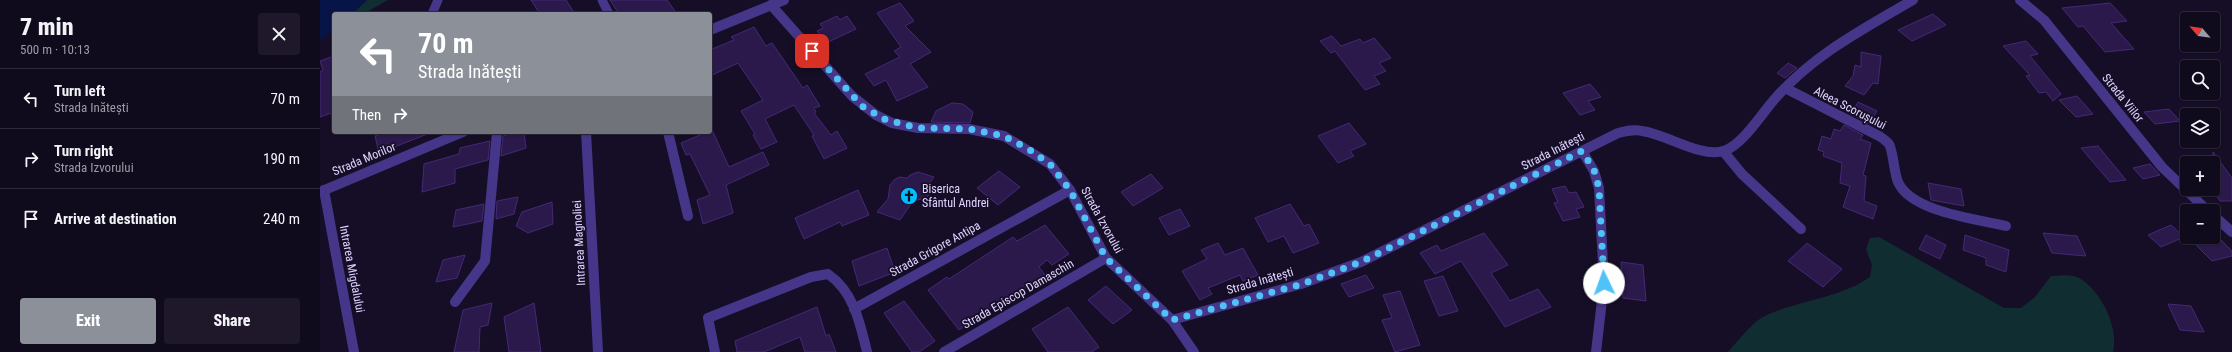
<!DOCTYPE html>
<html lang="en">
<head>
<meta charset="utf-8">
<style>
  body { margin:0; font-family:"Roboto Condensed",sans-serif; background:#1e182a; color:#f1f3f6; height:100vh; display:flex; flex-direction:column; font-size:15px; white-space:nowrap }
  * { box-sizing:border-box; margin:0 }
  p { font-size:13px; color:#9c9aa4 }
  .icon { flex:none; width:22px; height:22px; fill:none; stroke:currentColor; stroke-width:2; stroke-linecap:round; stroke-linejoin:round }
  .map { position:relative; flex:1; overflow:hidden }
  .details { display:flex; flex-direction:column; background:#100a1d; width:320px }
  .details>* { flex:none }
  .guide { position:absolute; left:12px; top:12px; width:380px; height:122px; border-radius:4px; box-shadow:0 1px 3px #0004,0 0 0 1px #302b3b; background:#8c9099; color:#fff; overflow:hidden }
  .needle { width:26px; rotate:298deg }
  .fabs { position:absolute; left:1860px; top:12px; display:grid; gap:8px }
  .fabs a { display:grid; place-items:center; width:40px; height:40px; border-radius:4px; background:#100a1d; box-shadow:0 1px 3px #0004,0 0 0 1px #302b3b; font-size:20px }
  .pin { position:absolute; display:grid; place-items:center; width:34px; height:34px; color:#fff; margin:-17px; border-radius:8px; box-shadow:0 2px 6px #0006 }
  .me { position:absolute; width:44px; margin:-22px; rotate:357deg; stroke-linejoin:round; filter:drop-shadow(0 0 3px #0008) }
  .turn { display:flex; align-items:center; gap:14px; height:84px; padding:0 20px; font-size:18px }
  .turn .icon { width:52px; height:52px; stroke-width:2.5 }
  .turn b { display:block; font-size:28px; line-height:34px }
  .then { display:flex; align-items:center; height:38px; padding:0 20px; background:#0003; gap:8px; font-size:15px }
  .round { display:grid; place-items:center; flex:none; width:42px; height:42px; border-radius:4px; background:#1e182a }
  .headline { display:flex; align-items:center; justify-content:space-between; height:68px; padding:0 20px }
  h1 { font-size:24px; font-weight:800; line-height:30px }
  .cta { display:flex; gap:8px; margin-top:auto; padding:8px 20px }
  .cta a { flex:1; height:46px; border-radius:4px; background:#8c9099; color:#fff; font-size:16px; font-weight:800; line-height:46px; text-align:center }
  .cta a+a { background:#1e182a; color:#f1f3f6 }
  ul { padding:0; list-style:none }
  li { display:flex; align-items:center; gap:12px; height:60px; padding:0 20px; border-top:1px solid #302b3b }
  li div { flex:1 }
  li b { display:block; font-size:15px }
  li em { font-style:normal }
  main { display:flex; flex:1; min-height:0 }
  .map>svg:first-child { display:block }
  .green { fill:#102e32 }
  .water { fill:#071447 }
  .building { fill:#2a194a; stroke:#442977 }
  .lines { fill:none; stroke-linecap:round; stroke-linejoin:round }
  .service { stroke:#463689; stroke-width:9 }
  .minor { stroke:#463689; stroke-width:10 }
  .tertiary { stroke:#463689; stroke-width:10 }
  .route { stroke:#4fc3f7; stroke-width:7; stroke-dasharray:0 12.6 }
  .labels { text-anchor:middle; stroke-width:3.5; stroke-linejoin:round; paint-order:stroke }
  .street-label { font-size:12px; fill:#e0d4ff; stroke:#160e27 }
  .poi-label { font-size:12px; fill:#e0d4ff; stroke:#160e27; text-anchor:start }
</style>
</head>
<body>
<main>
<section class="details">
<div class="headline"><div><h1>7 min</h1><p>500 m · 10:13</p></div><a class="round"><svg class="icon" aria-label="close" viewBox="0 0 24 24"><path d="M6 6l12 12M18 6L6 18"/></svg></a></div>
<ul>
<li><svg class="icon" aria-label="left" viewBox="0 0 24 24"><path d="M17 20v-9H6M10 6l-5 5 5 5"/></svg><div><b>Turn left</b><p>Strada Inătești</p></div><em>70 m</em></li>
<li><svg class="icon" aria-label="right" viewBox="0 0 24 24"><path d="M7 20v-9h11M14 6l5 5-5 5"/></svg><div><b>Turn right</b><p>Strada Izvorului</p></div><em>190 m</em></li>
<li><svg class="icon" aria-label="arrive" viewBox="0 0 24 24"><path d="M6 21V4h12l-3 4 3 4H6"/></svg><div><b>Arrive at destination</b></div><em>240 m</em></li>
</ul>
<div class="cta"><a>Exit</a><a>Share</a></div>
</section>
<div class="map">
<svg width="1912" height="352" viewBox="0 0 1912 352">
  <rect width="100%" height="100%" fill="#160e27"/>
  <g class="green">
    <polygon points="47,0 68,0 43,14 32,14"/>
    <path d="M 1559,237 L 1684,308 L 1701,308 L 1715,297 L 1731,276 C 1740,276 1752,273 1761,279 C 1782,293 1799,328 1793,352 L 1408,352 C 1417,342 1432,323 1443,317 C 1477,300 1519,299 1550,277 L 1552,265 L 1546,249 L 1550,238 Z"/>
  </g>
  <polygon class="water" points="0,0 47,0 32,14 14,14 14,31 0,40"/>
  <g class="building">
    <polygon points="211,0 246,0 255,14 220,14"/>
    <polygon points="290,0 347,0 357,14 299,14"/>
    <polygon points="580,3 594,21 585,26 611,52 590,64 608,87 577,101 566,80 554,86 545,74 580,57 574,51 581,47 557,13"/>
    <polygon points="1790,3 1807,21 1791,23 1814,49 1785,52 1763,26 1758,27 1742,8"/>
    <polygon points="1613,14 1626,25 1592,41 1578,30"/>
    <polygon points="517,16 520,20 527,16 536,29 506,43 497,31 503,28 500,24"/>
    <polygon points="434,27 446,46 452,43 483,88 487,85 500,106 494,108 496,112 494,113 511,135 517,131 527,148 504,159 492,136 494,135 474,105 445,119 457,142 441,149 433,135 435,134 421,111 443,100 418,63 390,76 390,50 414,40 411,37"/>
    <polygon points="1012,36 1021,46 1040,39 1043,43 1054,38 1071,58 1059,63 1066,71 1054,76 1060,84 1045,90 1015,51 1011,53 1000,41"/>
    <polygon points="1706,41 1718,54 1710,56 1741,94 1733,101 1726,92 1719,93 1706,76 1710,75 1683,46"/>
    <polygon points="1541,52 1561,56 1558,84 1553,83 1544,95 1525,86 1533,76 1535,65 1541,67"/>
    <polygon points="14,56 14,112 0,117 0,72 3,70 0,61"/>
    <polygon points="1468,63 1477,68 1465,78 1457,73"/>
    <polygon points="1270,84 1281,97 1268,101 1275,110 1260,115 1243,93"/>
    <polygon points="1757,96 1773,114 1756,117 1739,100"/>
    <polygon points="1538,102 1557,111 1549,124 1531,114"/>
    <polygon points="632,103 643,104 653,112 650,123 611,122 616,111"/>
    <polygon points="1849,109 1860,121 1835,124 1824,112"/>
    <polygon points="1029,123 1046,144 1030,151 1034,156 1018,163 998,136"/>
    <polygon points="1524,125 1543,135 1540,139 1551,143 1543,175 1546,176 1544,201 1557,206 1553,219 1523,207 1530,186 1520,183 1522,163 1503,156 1504,152 1498,150 1502,136 1511,139 1514,129 1520,131"/>
    <polygon points="392,130 409,167 443,152 449,165 406,185 413,213 383,224 377,200 390,195 370,154 366,155 361,143"/>
    <polygon points="65,132 110,132 110,133 59,153 55,136"/>
    <polygon points="195,132 204,132 206,148 181,156 183,136"/>
    <polygon points="170,141 168,160 135,169 135,183 102,192 104,164 139,154 140,148"/>
    <polygon points="1778,146 1806,180 1790,182 1761,148"/>
    <polygon points="1893,152 1912,178 1912,201 1900,201 1893,190"/>
    <polygon points="1830,164 1840,175 1823,179 1813,168"/>
    <polygon points="679,171 700,187 678,205 657,188"/>
    <polygon points="598,172 614,177 607,187 610,194 606,198 593,201 580,220 557,212 568,199 570,185 574,180 579,177 587,178 590,175"/>
    <polygon points="831,174 843,188 813,206 801,192"/>
    <polygon points="1608,183 1641,189 1644,206 1611,200"/>
    <polygon points="1245,186 1249,193 1256,192 1264,207 1256,209 1260,217 1243,221 1234,203 1238,202 1232,189"/>
    <polygon points="538,190 549,215 522,226 520,222 484,239 475,218"/>
    <polygon points="198,197 194,214 176,219 177,201"/>
    <polygon points="232,202 233,224 208,233 196,226 202,212"/>
    <polygon points="164,204 162,221 133,227 136,210"/>
    <polygon points="970,204 984,226 989,224 999,243 973,253 964,236 948,242 935,218"/>
    <polygon points="860,209 870,226 849,235 839,218"/>
    <polygon points="725,225 749,254 732,265 727,260 719,267 725,275 676,308 675,306 639,330 608,290 627,277 629,279 693,237 697,241"/>
    <polygon points="1851,225 1864,237 1841,247 1828,235"/>
    <polygon points="1164,233 1188,265 1171,273 1190,301 1218,289 1231,307 1185,327 1141,261 1115,274 1100,253 1117,245 1121,251"/>
    <polygon points="1723,233 1757,236 1766,256 1732,253"/>
    <polygon points="1606,235 1626,245 1620,259 1599,249"/>
    <polygon points="1645,235 1689,250 1686,272 1666,265 1666,258 1643,250"/>
    <polygon points="1868,237 1898,237 1912,251 1912,256 1892,261"/>
    <polygon points="898,243 905,255 923,248 938,275 923,281 920,275 888,288 892,294 880,300 862,271 887,259 881,250"/>
    <polygon points="1487,243 1522,269 1503,287 1468,261"/>
    <polygon points="567,248 575,272 539,286 532,261"/>
    <polygon points="145,255 137,278 116,282 123,260"/>
    <polygon points="1301,262 1323,265 1326,301 1303,298"/>
    <polygon points="1046,275 1054,288 1029,297 1021,284"/>
    <polygon points="1123,276 1138,311 1119,316 1104,281"/>
    <polygon points="786,286 812,310 793,324 768,300"/>
    <polygon points="1080,291 1100,345 1075,352 1062,320 1072,318 1063,295"/>
    <polygon points="584,301 615,341 599,352 592,352 564,313"/>
    <polygon points="172,303 168,325 160,327 159,352 134,352 143,310"/>
    <polygon points="214,303 221,352 189,352 184,317"/>
    <polygon points="1848,304 1871,306 1884,332 1860,330"/>
    <polygon points="497,307 506,336 509,334 516,352 485,352 480,337 444,352 417,352 415,341"/>
    <polygon points="748,307 779,347 772,352 728,352 712,329"/>
  </g>
  <g class="lines">
    <g class="service">
      <polyline points="282,0 289,14"/>
      <polyline points="112,14 118,0"/>
    </g>
    <g class="minor">
      <polyline points="1700,0 1724,20 1842,167 1888,211"/>
      <polyline points="451,5 532,96 556,115 572,123 598,128 649,129 684,136 730,164 750,190 786,258 852,320 874,352"/>
      <path d="M 1465,88 L 1559,136 C 1562,138 1567,141 1569,144 C 1573,150 1574,173 1578,182 C 1591,212 1657,219 1686,226"/>
      <polyline points="266,132 278,352"/>
      <polyline points="348,132 368,216"/>
      <polyline points="1262,151 1274,171 1279,188 1284,283 1276,352"/>
      <polyline points="1403,151 1422,174 1481,229"/>
      <polyline points="4,190 34,352"/>
      <polyline points="1893,215 1912,232"/>
      <polyline points="135,302 165,261 177,132"/>
      <polyline points="534,309 750,190"/>
      <path d="M 852,320 L 981,284 L 1041,262 L 1298,133 C 1306,131 1314,129 1322,131 C 1346,134 1380,158 1404,151 C 1422,145 1441,115 1453,101 C 1491,56 1543,29 1593,0"/>
      <path d="M 395,352 L 388,318 L 491,277 L 508,274 C 534,292 540,323 547,352"/>
      <polyline points="624,352 786,258"/>
    </g>
    <g class="tertiary">
      <polyline points="390,30 464,0"/>
      <polyline points="0,192 143,132"/>
    </g>
  </g>
  <g class="lines">
    <polyline class="route" points="492,51 542,106 564,119 598,128 649,129 684,136 710,150 730,164 750,190 786,258 852,320 982,284 1041,262 1262,151 1274,170 1279,188 1284,283"/>
  </g>
  <defs>
    <symbol id="church-disc" viewBox="-11 -11 22 22"><circle r="9.5" fill="#00beff" stroke="#160e27"/><path d="M-1.2-6h2.4v3.5h3.3v2.4h-3.3V6h-2.4V-.1h-3.3v-2.4h3.3Z" fill="#111"/></symbol>
  </defs>
  <g fill-rule="evenodd">
    <use href="#church-disc" x="579" y="186" width="20" height="20"/>
  </g>
  <g class="labels">
    <g class="street-label">
      <text transform="translate(1803 98) rotate(51)" y="4">Strada Viilor</text>
      <text transform="translate(1530 108) rotate(27)" y="4">Aleea Scorușului</text>
      <text transform="translate(1233 151) rotate(-27)" y="4">Strada Inătești</text>
      <text transform="translate(44 159) rotate(-23)" y="4">Strada Morilor</text>
      <text transform="translate(782 220) rotate(61)" y="4">Strada Izvorului</text>
      <text transform="translate(259 243) rotate(-93)" y="4">Intrarea Magnoliei</text>
      <text transform="translate(615 249) rotate(-29)" y="4">Strada Grigore Antipa</text>
      <text transform="translate(32 269) rotate(79)" y="4">Intrarea Migdalului</text>
      <text transform="translate(940 281) rotate(-16)" y="4">Strada Inătești</text>
      <text transform="translate(698 294) rotate(-30)" y="4">Strada Episcop Damaschin</text>
    </g>
    <g class="poi-label">
      <text x="602" y="193">Biserica<tspan x="602" dy="14">Sfântul Andrei</tspan></text>
    </g>
  </g>
</svg>
<div class="fabs">
<a><svg class="needle" viewBox="-14 -14 28 28"><path d="M0-13l5 13h-10z" fill="#e53935"/><path d="M0 13l5-13h-10z" fill="#9c9aa4"/></svg></a>
<a><svg class="icon" aria-label="search" viewBox="0 0 24 24"><circle cx="10" cy="10" r="6"/><path d="M15 15l6 6"/></svg></a>
<a><svg class="icon" aria-label="layers" viewBox="0 0 24 24"><path d="M12 4l9 5-9 5-9-5zM3 14l9 5 9-5"/></svg></a>
<a>+</a>
<a>−</a>
</div>
<div class="pin" style="left:492px;top:51px;background:#d93025"><svg class="icon" aria-label="arrive" viewBox="0 0 24 24"><path d="M6 21V4h12l-3 4 3 4H6"/></svg></div>
<svg class="me" style="left:1284px;top:283px" viewBox="-20 -20 40 40"><circle r="19" fill="#fff"/><path d="M0-13L10 11 0 6-10 11z" fill="#4fc3f7"/></svg>
<div class="guide">
<div class="turn"><svg class="icon" aria-label="left" viewBox="0 0 24 24"><path d="M17 20v-9H6M10 6l-5 5 5 5"/></svg><div><b>70 m</b>Strada Inătești</div></div>
<div class="then">Then<svg class="icon" aria-label="right" viewBox="0 0 24 24"><path d="M7 20v-9h11M14 6l5 5-5 5"/></svg></div>
</div>
</div>
</main>
</body>
</html>
